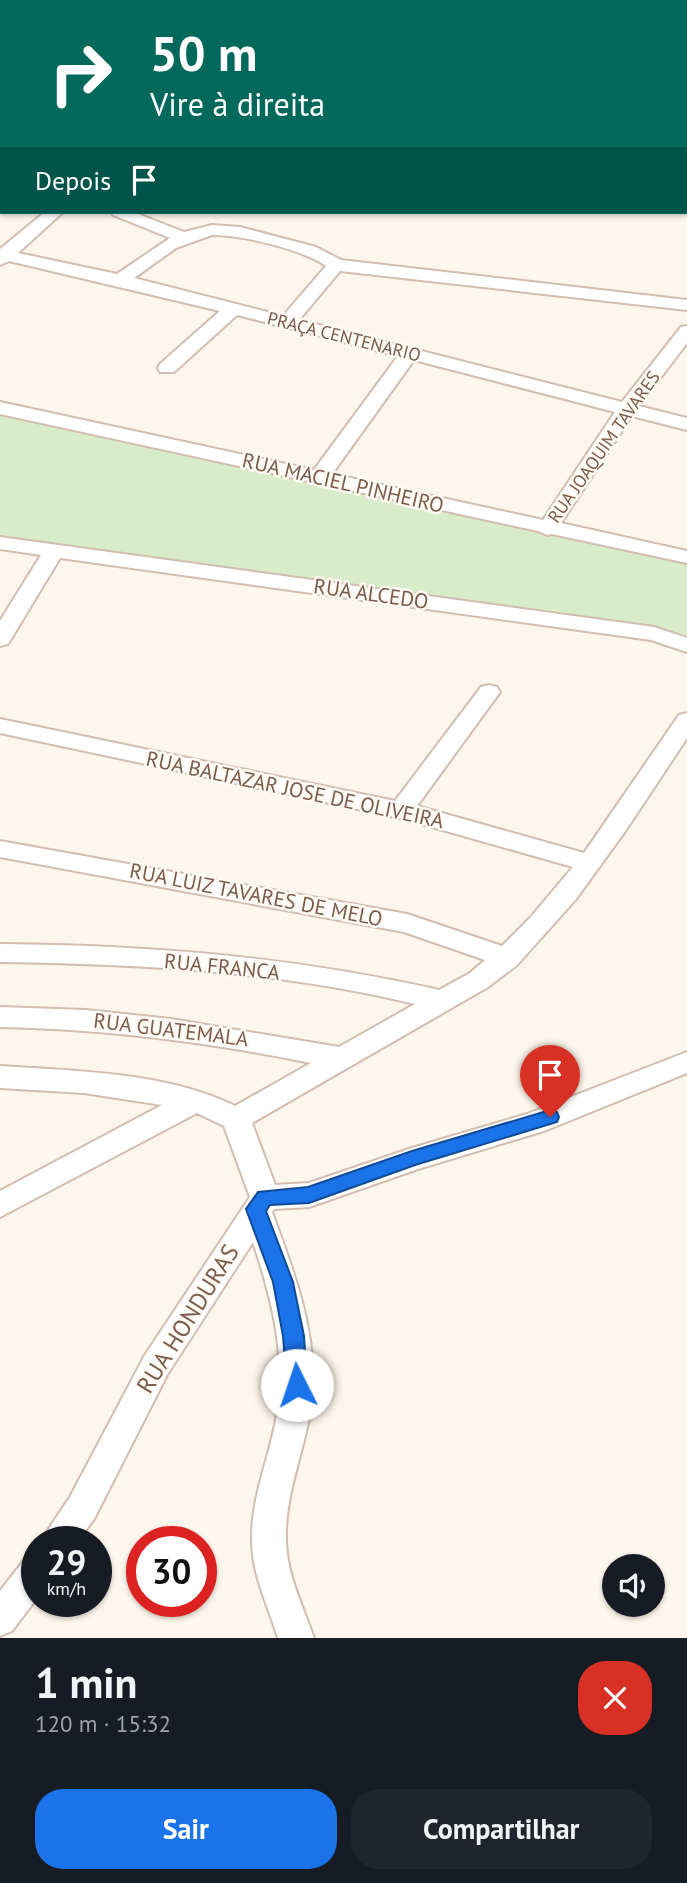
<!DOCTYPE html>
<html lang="pt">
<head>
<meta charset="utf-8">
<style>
  body { margin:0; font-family:"PT Sans",sans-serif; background:#20242c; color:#f1f3f6; height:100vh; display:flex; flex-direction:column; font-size:26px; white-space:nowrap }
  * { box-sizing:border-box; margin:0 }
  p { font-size:23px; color:#9ea1a6 }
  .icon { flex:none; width:38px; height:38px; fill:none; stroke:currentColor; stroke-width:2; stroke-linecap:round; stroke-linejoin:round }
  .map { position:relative; height:1638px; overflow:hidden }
  .details { display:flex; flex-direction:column; background:#171b24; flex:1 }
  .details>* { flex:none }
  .hud { position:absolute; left:0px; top:0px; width:688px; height:214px; box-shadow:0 2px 5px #0004; background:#00695c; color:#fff; overflow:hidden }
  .controls { position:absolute; left:602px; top:1554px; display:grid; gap:14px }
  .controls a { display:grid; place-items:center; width:63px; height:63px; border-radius:50%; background:#171b24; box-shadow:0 2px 5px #0004; font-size:35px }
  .speed { position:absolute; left:21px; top:1526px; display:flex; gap:14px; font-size:35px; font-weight:700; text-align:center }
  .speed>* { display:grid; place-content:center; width:91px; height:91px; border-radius:50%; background:#171b24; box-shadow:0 2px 5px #0004; line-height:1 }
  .speed small { font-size:18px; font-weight:400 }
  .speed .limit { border:10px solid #d22; background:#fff; color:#111 }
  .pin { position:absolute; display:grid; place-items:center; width:60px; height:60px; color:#fff; margin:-72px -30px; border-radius:50% 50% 50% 0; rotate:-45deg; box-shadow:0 0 7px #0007 }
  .pin .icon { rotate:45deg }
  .me { position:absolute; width:77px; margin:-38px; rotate:356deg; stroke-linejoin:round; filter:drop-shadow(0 0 5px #0008) }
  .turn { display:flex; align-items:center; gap:24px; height:147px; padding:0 35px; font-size:32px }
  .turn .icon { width:91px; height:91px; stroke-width:2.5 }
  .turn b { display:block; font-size:49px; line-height:60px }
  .then { display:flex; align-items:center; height:66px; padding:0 35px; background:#0003; gap:14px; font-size:26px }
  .round { display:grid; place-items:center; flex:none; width:74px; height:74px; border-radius:28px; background:#20242c }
  .head { display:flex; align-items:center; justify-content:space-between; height:119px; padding:0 35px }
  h1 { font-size:42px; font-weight:800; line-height:52px }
  .primary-button { display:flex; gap:14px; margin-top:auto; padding:14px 35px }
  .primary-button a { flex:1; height:80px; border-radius:28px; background:#1a73e8; color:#fff; font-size:28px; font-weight:800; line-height:80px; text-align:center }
  .primary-button a+a { background:#20242c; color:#f1f3f6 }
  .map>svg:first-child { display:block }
  .green { fill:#d8ecc9 }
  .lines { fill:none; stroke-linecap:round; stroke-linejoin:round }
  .river { fill:#bfe3e8; fill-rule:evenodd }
  .minor-casing { stroke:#d1beb0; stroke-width:4 }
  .minor { fill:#fff; fill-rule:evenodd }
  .route { fill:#1a73e8; stroke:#114b97; stroke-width:2 }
  .labels { text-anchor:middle; stroke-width:5; stroke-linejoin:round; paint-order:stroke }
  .far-street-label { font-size:18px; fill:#7a5c4d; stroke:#fffaf3 }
  .street-label { font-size:21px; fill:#7a5c4d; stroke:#fffaf3 }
  .near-street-label { font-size:24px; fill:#7a5c4d; stroke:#fffaf3 }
</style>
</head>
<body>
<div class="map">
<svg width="687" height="1638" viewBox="0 0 687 1638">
  <rect width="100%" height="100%" fill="#fdf6ec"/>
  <polygon class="green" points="0,408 687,557 687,645 0,541"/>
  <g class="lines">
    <g class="river">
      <rect x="0" y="89" width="2" height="16"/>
      <rect x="686" y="169" width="1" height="16"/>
    </g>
    <defs>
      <g id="minor">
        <polygon points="627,0 641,0 642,2 628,2"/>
        <rect x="686" y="91" width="1" height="9"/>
        <polygon points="0,147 2,148 2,158 0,157"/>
        <path d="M 45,212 L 63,212 L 18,253 L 117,274 L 170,238 L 113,215 L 111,212 L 133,212 L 184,232 L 212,225 L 240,227 L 316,247 L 341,260 L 687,300 L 687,310 L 340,271 L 299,320 L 622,402 L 681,327 L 687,326 L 687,343 L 639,406 L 687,418 L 687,430 L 632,416 L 561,523 L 687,551 L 687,563 L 552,534 L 547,535 L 538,531 L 0,414 L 0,402 L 314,470 L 398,356 L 237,315 L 174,372 L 160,372 L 158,368 L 160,364 L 220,311 L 9,261 L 0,265 L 0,249 ZM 212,235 C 242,235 302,249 326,266 L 283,316 L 134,278 L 176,248 ZM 414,360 L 615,412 L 543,520 L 332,474 Z"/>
        <polygon points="0,537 654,627 687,638 687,652 651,640 60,558 8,644 0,646 0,621 41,555 0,549"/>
        <path d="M 489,685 L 497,687 L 500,692 L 417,806 L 584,853 L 679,715 L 687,713 L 687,738 L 626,830 L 576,899 L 517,965 L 488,987 L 252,1123 L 275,1185 L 309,1183 L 412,1148 L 527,1114 L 687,1052 L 687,1073 L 544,1131 L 418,1169 L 309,1207 L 274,1209 L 272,1212 C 292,1267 314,1323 313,1383 C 312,1437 284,1487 286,1541 C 287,1576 303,1606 314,1638 L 278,1638 C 268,1605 252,1575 252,1540 C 251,1501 267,1463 275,1425 C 288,1362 273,1302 253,1242 L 167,1375 L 94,1519 L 77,1542 L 40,1542 L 70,1497 L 145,1355 L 250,1197 L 224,1126 L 197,1113 L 0,1217 L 0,1191 L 162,1105 L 84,1093 L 0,1088 L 0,1066 C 76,1071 166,1072 235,1106 L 311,1063 C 208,1042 105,1029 0,1027 L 0,1007 L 86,1010 L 171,1019 L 339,1047 L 415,1004 C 280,971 138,964 0,962 L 0,944 C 148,945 295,957 439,990 L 470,973 L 485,960 L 404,932 L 0,857 L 0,841 L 407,914 L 502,946 L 530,918 L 573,867 L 400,818 L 0,733 L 0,719 L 395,801 L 481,687 Z"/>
        <polygon points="37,1554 37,1598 12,1631 0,1636 0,1591 25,1559"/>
      </g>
    </defs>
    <use href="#minor" class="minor-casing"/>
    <use href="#minor" class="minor"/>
  </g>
  <polygon class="route" points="550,1110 557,1112 559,1117 557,1122 415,1165 309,1203 270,1205 266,1211 293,1282 304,1336 307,1385 304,1391 297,1394 290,1391 287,1385 283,1336 273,1282 246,1209 258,1192 308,1187 412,1151"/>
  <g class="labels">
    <g class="far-street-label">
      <text transform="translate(344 337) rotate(14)" y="6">PRAÇA CENTENARIO</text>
      <text transform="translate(604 447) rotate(-55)" y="6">RUA JOAQUIM TAVARES</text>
    </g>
    <g class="street-label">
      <text transform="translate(343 483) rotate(13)" y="7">RUA MACIEL PINHEIRO</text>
      <text transform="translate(371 594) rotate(8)" y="7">RUA ALCEDO</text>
      <text transform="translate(295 790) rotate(12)" y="7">RUA BALTAZAR JOSE DE OLIVEIRA</text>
      <text transform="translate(256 895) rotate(11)" y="7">RUA LUIZ TAVARES DE MELO</text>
      <text transform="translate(222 967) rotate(6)" y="7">RUA FRANCA</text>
      <text transform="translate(171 1030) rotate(7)" y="7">RUA GUATEMALA</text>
    </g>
    <g class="near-street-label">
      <text transform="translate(188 1319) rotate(-58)" y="8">RUA HONDURAS</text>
    </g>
  </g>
</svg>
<div class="controls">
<a><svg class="icon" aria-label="sound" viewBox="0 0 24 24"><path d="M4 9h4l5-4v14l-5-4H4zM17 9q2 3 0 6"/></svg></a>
</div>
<div class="speed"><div>29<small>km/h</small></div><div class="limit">30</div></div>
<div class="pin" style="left:550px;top:1117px;background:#d93025"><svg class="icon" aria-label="arrive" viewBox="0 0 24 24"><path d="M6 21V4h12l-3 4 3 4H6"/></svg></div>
<svg class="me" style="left:297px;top:1385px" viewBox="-20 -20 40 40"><circle r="19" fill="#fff"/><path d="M0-13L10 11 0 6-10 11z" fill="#1a73e8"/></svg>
<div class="hud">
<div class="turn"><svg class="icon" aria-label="right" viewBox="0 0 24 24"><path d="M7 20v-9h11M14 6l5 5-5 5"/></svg><div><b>50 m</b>Vire à direita</div></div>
<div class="then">Depois<svg class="icon" aria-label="arrive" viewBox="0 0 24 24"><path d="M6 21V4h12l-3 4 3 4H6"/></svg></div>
</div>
</div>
<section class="details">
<div class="head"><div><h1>1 min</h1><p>120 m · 15:32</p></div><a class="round" style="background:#d93025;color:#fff"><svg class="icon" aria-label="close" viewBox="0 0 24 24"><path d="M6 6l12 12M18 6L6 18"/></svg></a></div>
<div class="primary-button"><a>Sair</a><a>Compartilhar</a></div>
</section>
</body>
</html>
